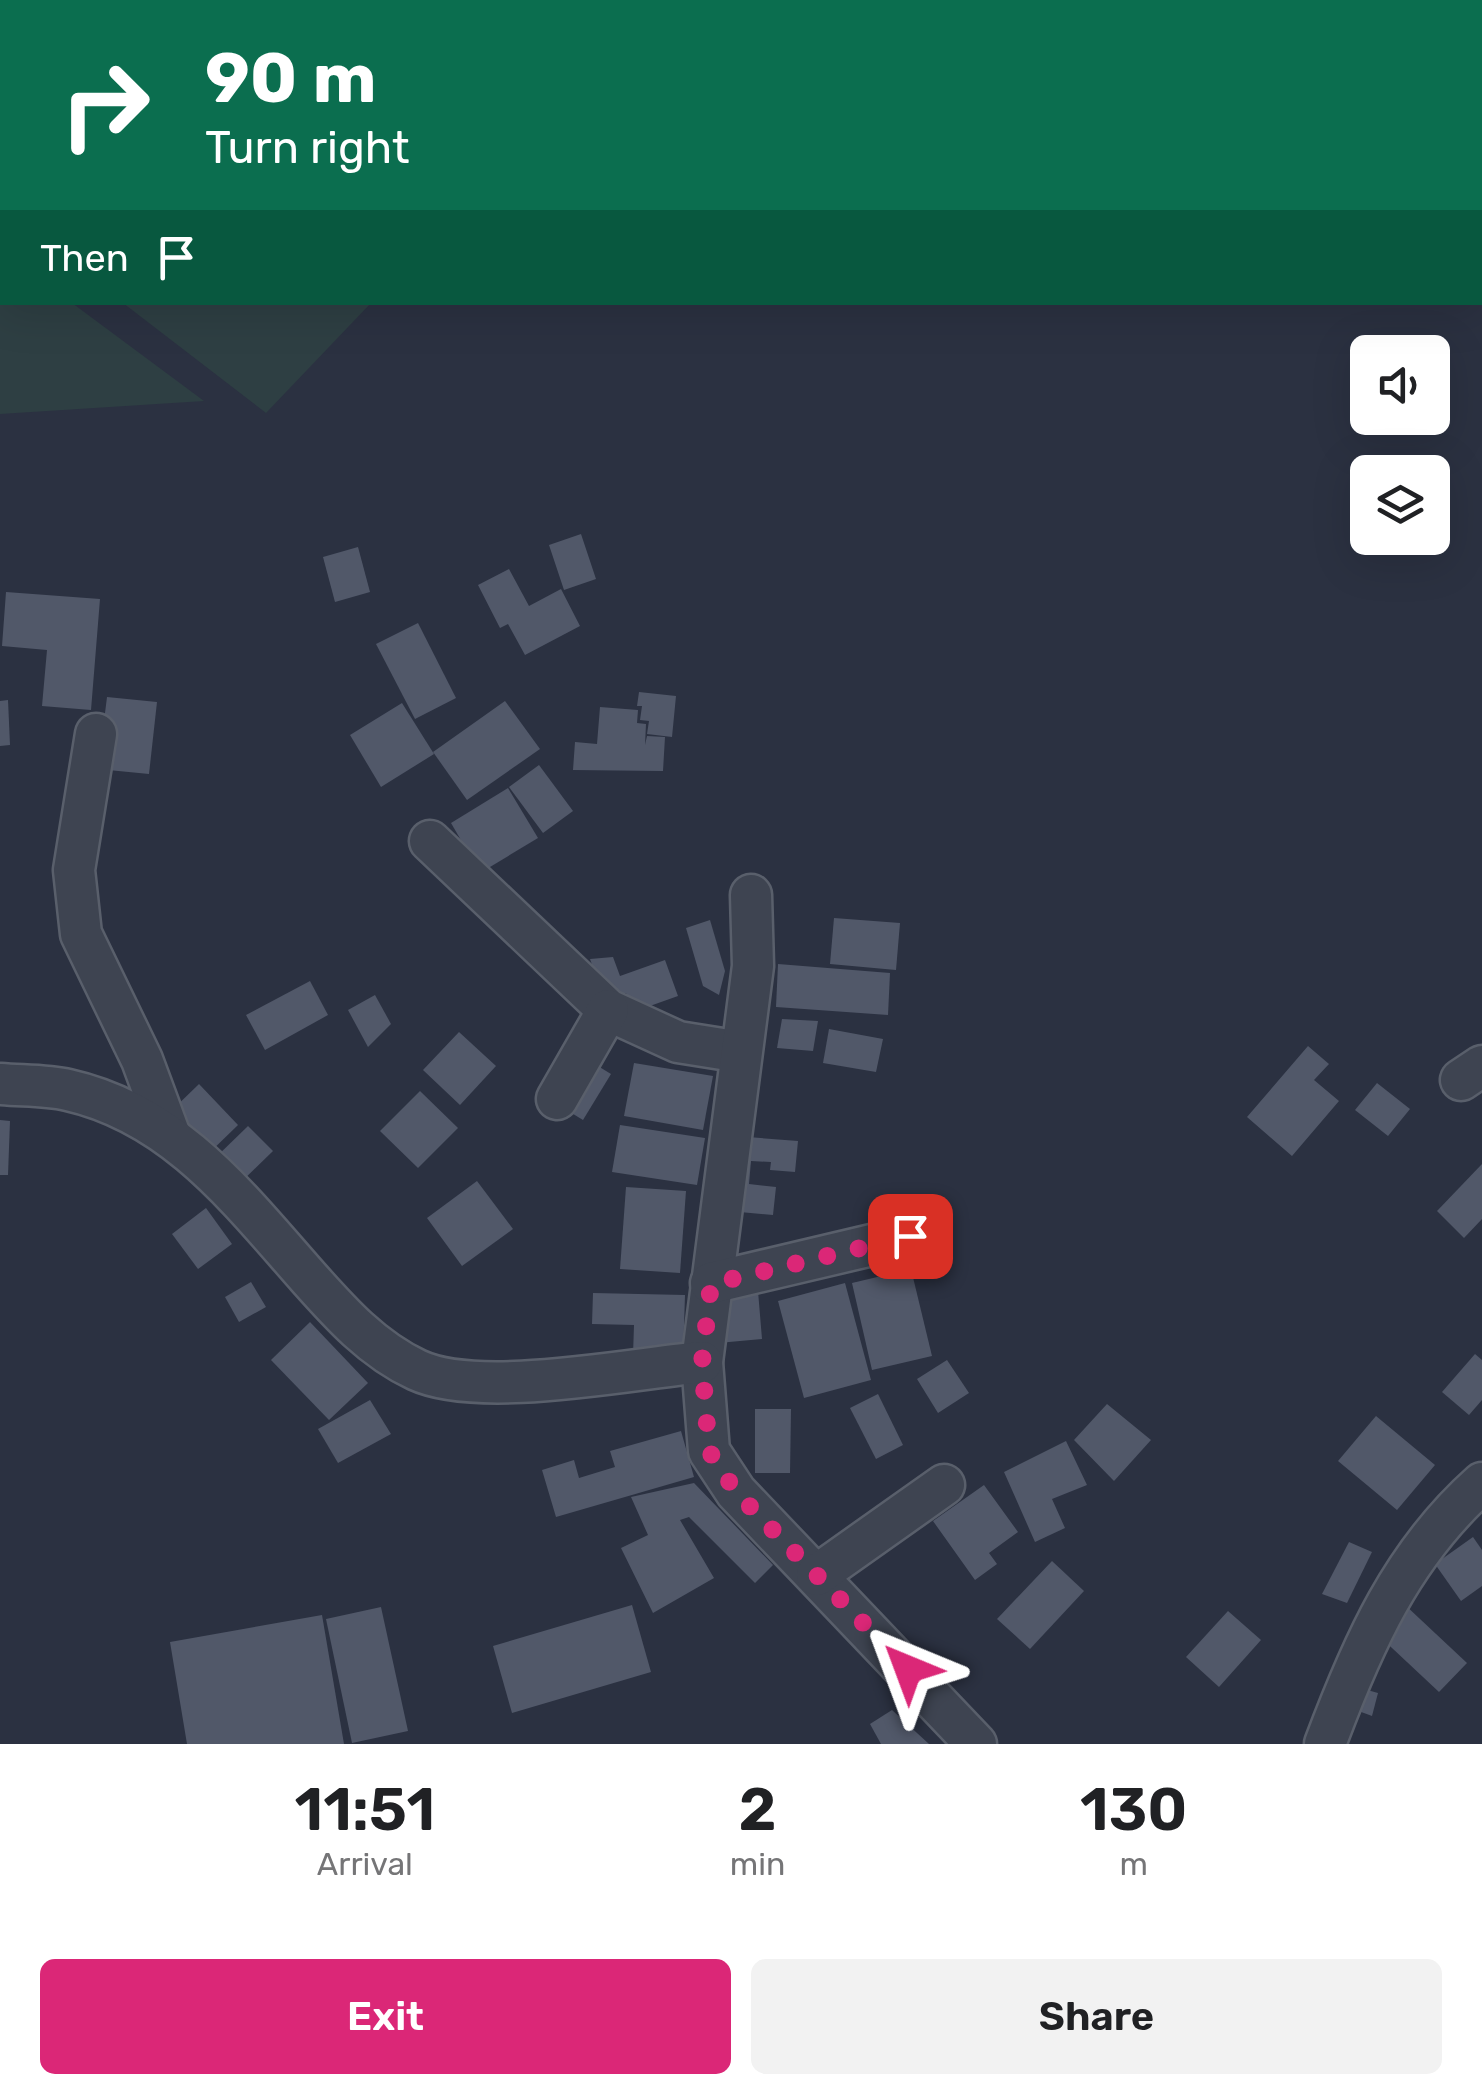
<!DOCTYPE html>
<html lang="en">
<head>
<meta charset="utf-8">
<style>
  body { margin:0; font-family:Rubik,sans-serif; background:#f2f2f2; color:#202124; height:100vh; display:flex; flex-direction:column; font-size:38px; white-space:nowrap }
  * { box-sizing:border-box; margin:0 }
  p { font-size:32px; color:#757577 }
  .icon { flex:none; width:55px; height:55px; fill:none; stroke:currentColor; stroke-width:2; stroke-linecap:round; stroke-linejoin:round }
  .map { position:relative; height:1744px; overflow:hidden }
  .details { display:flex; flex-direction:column; background:#fff; flex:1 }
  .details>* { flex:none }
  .top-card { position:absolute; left:0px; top:0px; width:1482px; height:305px; box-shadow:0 10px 40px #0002; background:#0b6e4f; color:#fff; overflow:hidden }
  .fabs { position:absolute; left:1350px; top:335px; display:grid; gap:20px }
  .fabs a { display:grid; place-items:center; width:100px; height:100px; border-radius:15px; background:#fff; box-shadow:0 10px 40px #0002; font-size:50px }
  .pin { position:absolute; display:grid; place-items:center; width:85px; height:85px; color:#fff; margin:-42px; border-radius:20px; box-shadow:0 5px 15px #0006 }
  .me { position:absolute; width:110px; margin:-55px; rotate:316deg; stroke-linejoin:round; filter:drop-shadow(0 0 8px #0008) }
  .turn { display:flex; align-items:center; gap:35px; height:210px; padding:0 40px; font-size:45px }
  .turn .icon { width:130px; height:130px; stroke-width:2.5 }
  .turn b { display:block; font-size:70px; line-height:85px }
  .then { display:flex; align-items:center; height:95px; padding:0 40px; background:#0003; gap:20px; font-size:38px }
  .eta { display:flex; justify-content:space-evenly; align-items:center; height:170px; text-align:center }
  .eta b { font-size:60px; font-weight:600; line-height:70px }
  .cta { display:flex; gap:20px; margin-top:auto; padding:20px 40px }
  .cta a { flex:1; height:115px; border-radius:15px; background:#db2777; color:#fff; font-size:40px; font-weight:600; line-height:115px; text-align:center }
  .cta a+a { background:#f2f2f2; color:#202124 }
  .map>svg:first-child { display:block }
  .green { fill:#2e3f43 }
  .building { fill:#515869 }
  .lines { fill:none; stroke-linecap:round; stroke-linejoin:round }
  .minor-casing { stroke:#595f6b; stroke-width:45 }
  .minor { stroke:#3e4451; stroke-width:40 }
  .route { stroke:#db2777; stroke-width:18; stroke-dasharray:0 32.4 }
</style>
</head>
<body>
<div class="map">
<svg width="1482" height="1744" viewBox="0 0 1482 1744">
  <rect width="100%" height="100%" fill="#2b3141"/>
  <g class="green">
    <polygon points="0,0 660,0 2,2 2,209"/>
    <polygon points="0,249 2,302 72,303 204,401 0,414"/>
    <polygon points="123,303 123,302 371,303 266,413"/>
  </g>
  <g class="building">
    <polygon points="581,534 596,579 564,590 549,545"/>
    <polygon points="358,547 370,592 335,602 323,557"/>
    <polygon points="509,569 529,606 561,589 580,626 525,655 508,624 500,628 478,585"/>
    <polygon points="6,592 100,599 91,710 42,706 47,650 2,646"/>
    <polygon points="418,623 456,698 415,719 376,644"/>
    <polygon points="639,692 676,696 672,737 647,734 649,721 640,720 642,706 637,706"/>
    <polygon points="107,697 157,702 149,774 98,769"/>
    <polygon points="8,700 10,745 0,746 0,701"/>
    <polygon points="505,701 540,749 467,800 433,752"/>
    <polygon points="402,703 434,754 381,787 350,735"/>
    <polygon points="600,707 638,710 637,723 646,724 645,745 647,736 665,737 663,771 573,770 575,742 597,744"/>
    <polygon points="539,765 573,811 543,833 509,787"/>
    <polygon points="508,788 538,838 480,873 451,823"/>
    <polygon points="834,918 900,923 896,970 830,964"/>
    <polygon points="710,920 725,971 719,995 703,986 686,928"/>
    <polygon points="613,957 620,976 665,960 678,996 633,1012 626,993 605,1001 590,959"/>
    <polygon points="778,964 890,973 888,1015 776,1007"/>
    <polygon points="310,981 328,1015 265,1050 246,1015"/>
    <polygon points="375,995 391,1024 368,1047 348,1010"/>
    <polygon points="782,1019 818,1021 813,1051 777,1048"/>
    <polygon points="829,1029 883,1039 876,1072 823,1063"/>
    <polygon points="459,1032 496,1066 460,1105 423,1070"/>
    <polygon points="1308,1046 1329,1064 1314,1080 1339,1101 1292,1156 1247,1117"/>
    <polygon points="588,1060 611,1074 583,1120 560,1106"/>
    <polygon points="634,1063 713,1076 703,1130 624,1116"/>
    <polygon points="1377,1083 1410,1109 1388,1136 1355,1110"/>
    <polygon points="199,1084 238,1125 205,1157 166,1116"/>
    <polygon points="420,1091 458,1128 418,1168 380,1131"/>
    <polygon points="0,1120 10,1121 8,1175 0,1175"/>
    <polygon points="620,1125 705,1138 697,1185 612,1172"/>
    <polygon points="248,1126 273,1151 236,1187 211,1162"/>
    <polygon points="735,1136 798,1141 795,1172 770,1170 771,1162 751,1161 749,1184 776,1187 773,1215 729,1211"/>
    <polygon points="1482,1164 1482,1219 1464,1238 1437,1211"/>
    <polygon points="477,1181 513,1229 462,1266 427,1218"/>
    <polygon points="626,1187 686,1191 680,1273 620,1269"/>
    <polygon points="206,1208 232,1244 198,1269 172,1234"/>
    <polygon points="911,1269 932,1356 872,1370 852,1283"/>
    <polygon points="251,1282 266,1307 239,1322 225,1297"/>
    <polygon points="845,1283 871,1380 804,1398 778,1301"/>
    <polygon points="758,1291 762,1339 718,1343 713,1295"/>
    <polygon points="593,1293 685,1295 683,1356 633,1355 634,1325 592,1324"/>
    <polygon points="310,1322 368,1383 329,1420 271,1360"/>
    <polygon points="1475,1354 1482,1360 1482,1400 1469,1415 1442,1392"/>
    <polygon points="947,1360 969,1393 938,1413 917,1379"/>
    <polygon points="878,1394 903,1445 876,1459 850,1408"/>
    <polygon points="370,1400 391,1434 338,1463 318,1429"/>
    <polygon points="1107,1404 1151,1440 1114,1481 1074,1440"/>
    <polygon points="755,1409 791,1409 790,1473 755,1473"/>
    <polygon points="1376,1416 1435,1465 1397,1510 1338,1461"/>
    <polygon points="681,1431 694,1477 556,1517 542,1470 574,1460 579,1478 615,1467 610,1451"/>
    <polygon points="1066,1441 1087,1485 1052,1499 1065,1528 1035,1542 1004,1472"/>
    <polygon points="694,1483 773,1565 755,1583 689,1517 680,1520 714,1578 653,1613 621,1548 648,1535 631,1497"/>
    <polygon points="984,1485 1018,1532 989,1553 997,1564 975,1580 933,1521"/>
    <polygon points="1473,1537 1482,1550 1482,1586 1461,1601 1435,1564"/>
    <polygon points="1349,1542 1372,1552 1347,1603 1322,1594"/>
    <polygon points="1052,1561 1084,1591 1030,1649 997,1619"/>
    <polygon points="1404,1604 1467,1663 1439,1692 1376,1633"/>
    <polygon points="632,1605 651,1672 512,1713 493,1646"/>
    <polygon points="381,1607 408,1731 352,1743 326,1619"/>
    <polygon points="1228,1611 1261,1640 1219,1687 1186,1657"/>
    <polygon points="322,1615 344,1744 187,1744 170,1642"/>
    <polygon points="1353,1686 1378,1693 1372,1716 1345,1706"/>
    <polygon points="892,1710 929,1744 881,1744 870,1724"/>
  </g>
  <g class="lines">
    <defs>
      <g id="minor">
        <polyline points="96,734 74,870 81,934 142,1060 169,1133"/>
        <polyline points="430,841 608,1010 678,1042 741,1052"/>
        <polyline points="751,895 753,966 702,1362 709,1451 736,1492 976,1744"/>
        <polyline points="1461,1080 1482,1066"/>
        <path d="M 0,1084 C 22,1086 46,1085 68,1090 C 175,1114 239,1199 308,1277 C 340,1313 372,1349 417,1370 C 479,1399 630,1369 702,1362"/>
        <polyline points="557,1099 608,1010"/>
        <polyline points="711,1283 910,1236"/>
        <polyline points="817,1575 944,1485"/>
        <path d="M 1325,1744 C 1362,1645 1402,1554 1482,1483"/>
      </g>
    </defs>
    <use href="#minor" class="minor-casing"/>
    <use href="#minor" class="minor"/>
  </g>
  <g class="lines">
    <polyline class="route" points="908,1669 736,1492 709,1451 702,1362 711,1284 910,1236"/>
  </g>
</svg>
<div class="fabs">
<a><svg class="icon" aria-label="sound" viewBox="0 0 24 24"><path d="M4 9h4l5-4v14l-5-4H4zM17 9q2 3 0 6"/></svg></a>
<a><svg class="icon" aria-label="layers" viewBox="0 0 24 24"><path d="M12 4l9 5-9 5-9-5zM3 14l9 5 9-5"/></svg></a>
</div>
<div class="pin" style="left:910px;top:1236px;background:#d93025"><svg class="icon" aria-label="arrive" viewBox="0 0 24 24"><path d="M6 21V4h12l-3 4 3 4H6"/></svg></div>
<svg class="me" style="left:908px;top:1669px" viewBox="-20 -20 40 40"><path d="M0-17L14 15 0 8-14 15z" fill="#db2777" stroke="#fff" stroke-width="4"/></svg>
<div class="top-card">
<div class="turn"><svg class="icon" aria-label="right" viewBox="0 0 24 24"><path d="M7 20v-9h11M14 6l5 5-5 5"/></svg><div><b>90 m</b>Turn right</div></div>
<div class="then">Then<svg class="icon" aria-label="arrive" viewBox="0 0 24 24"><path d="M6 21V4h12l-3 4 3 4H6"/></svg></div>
</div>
</div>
<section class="details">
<div class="eta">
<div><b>11:51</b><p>Arrival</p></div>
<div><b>2</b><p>min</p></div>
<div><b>130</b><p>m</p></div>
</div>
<div class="cta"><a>Exit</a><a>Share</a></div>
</section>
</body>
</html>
